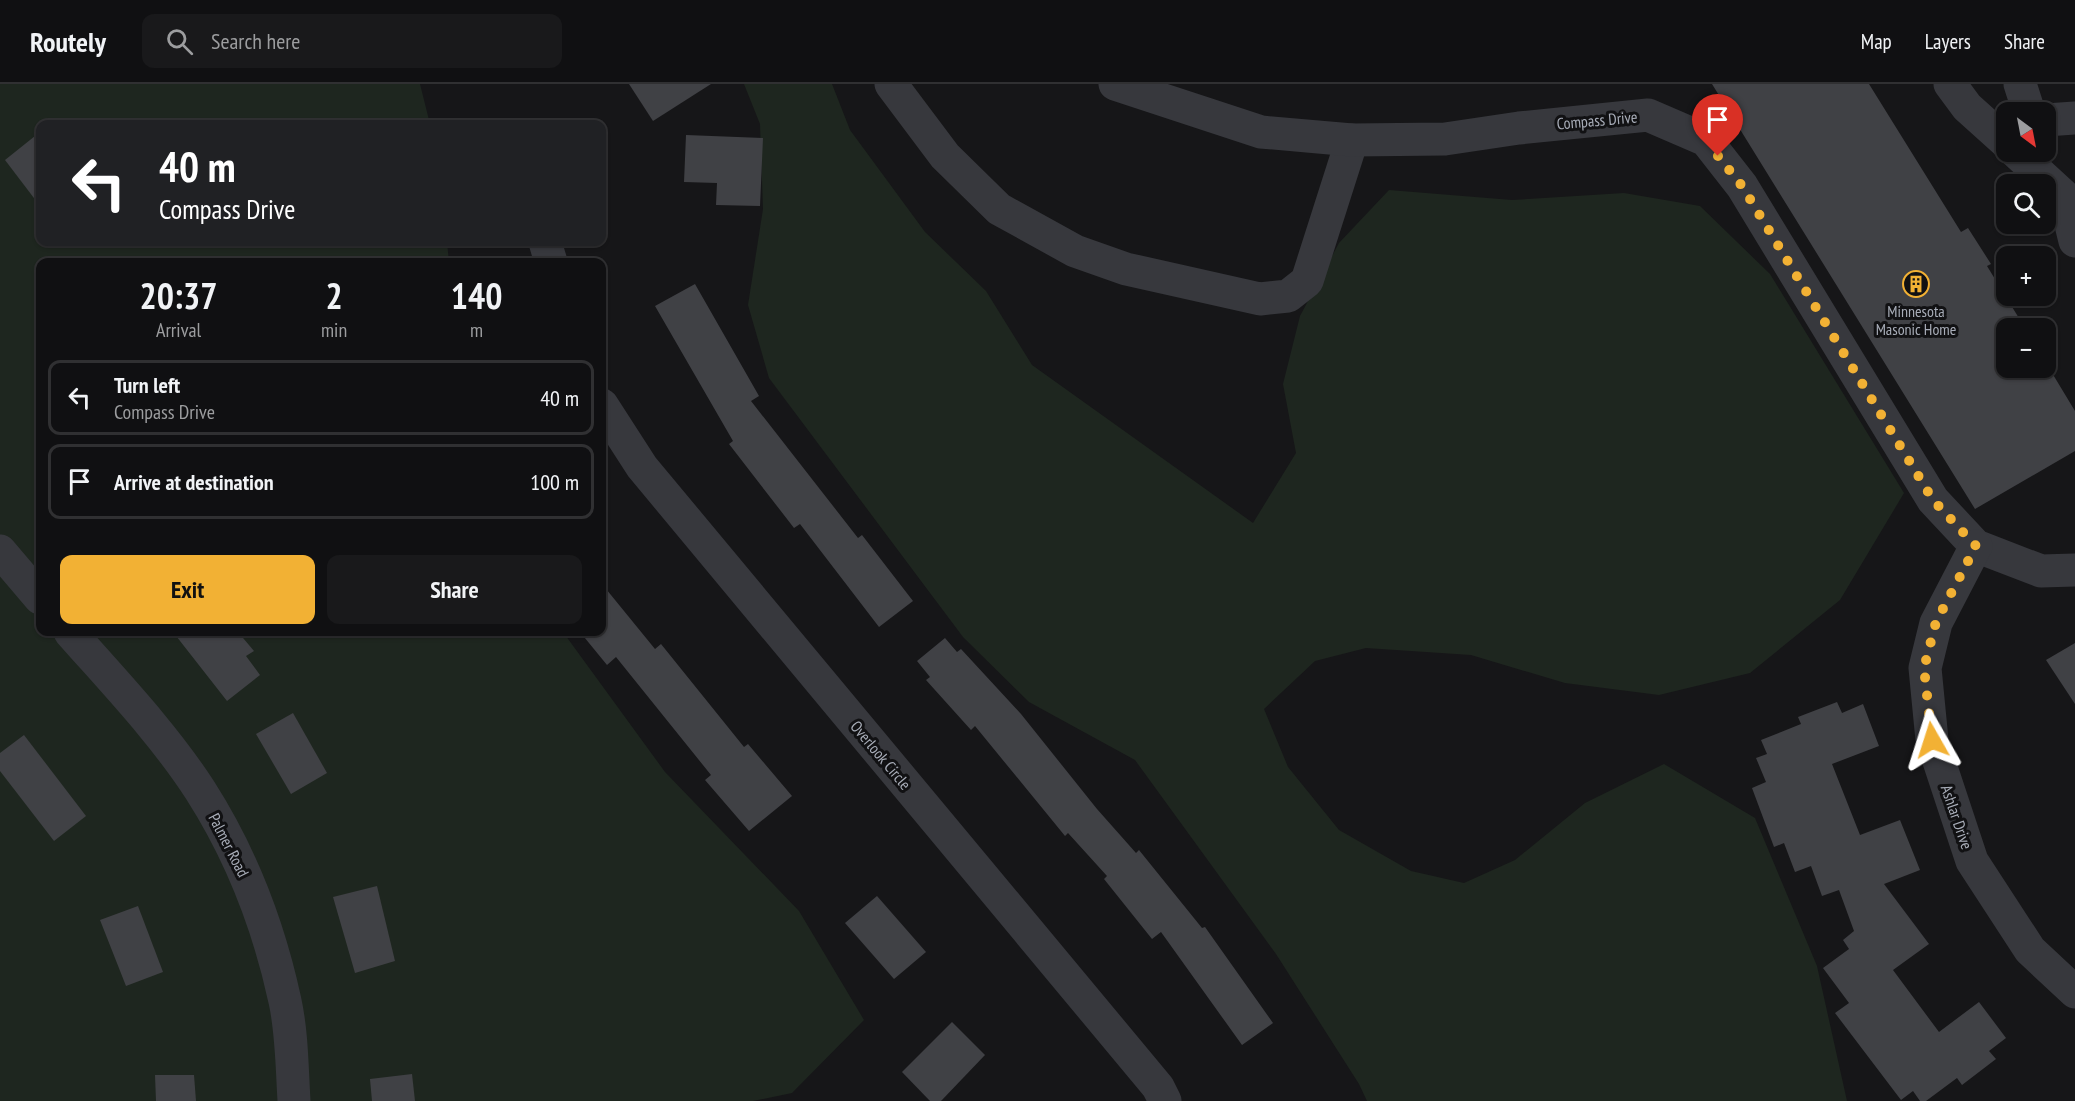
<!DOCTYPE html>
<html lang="en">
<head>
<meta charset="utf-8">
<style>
  body { margin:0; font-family:"PT Sans Narrow",sans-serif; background:#19191b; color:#f1f3f6; height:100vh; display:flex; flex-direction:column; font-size:22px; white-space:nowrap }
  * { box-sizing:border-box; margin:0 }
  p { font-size:20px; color:#9c9d9f }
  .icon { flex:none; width:33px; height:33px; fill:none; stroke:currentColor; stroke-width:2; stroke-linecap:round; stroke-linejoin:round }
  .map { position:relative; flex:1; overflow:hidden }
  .side { position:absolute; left:36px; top:174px; width:570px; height:378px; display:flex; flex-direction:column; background:#101012; border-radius:12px; box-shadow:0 2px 4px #0004,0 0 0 2px #303032 }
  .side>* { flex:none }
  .guide { position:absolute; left:36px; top:36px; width:570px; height:126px; border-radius:12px; box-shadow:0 2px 4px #0004,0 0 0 2px #303032; background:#202124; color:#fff; overflow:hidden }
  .needle { width:39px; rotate:148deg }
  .controls { position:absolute; left:1996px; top:18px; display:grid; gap:12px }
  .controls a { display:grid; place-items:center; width:60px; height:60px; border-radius:12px; background:#101012; box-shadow:0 2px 4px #0004,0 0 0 2px #303032; font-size:30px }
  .pin { position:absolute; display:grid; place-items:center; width:51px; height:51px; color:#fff; margin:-62px -26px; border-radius:50% 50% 50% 0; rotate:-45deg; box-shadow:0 0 6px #0007 }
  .pin .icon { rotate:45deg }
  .me { position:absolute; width:66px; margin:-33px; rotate:354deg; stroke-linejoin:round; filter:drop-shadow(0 0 4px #0008) }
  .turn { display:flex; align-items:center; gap:21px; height:126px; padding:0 24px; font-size:27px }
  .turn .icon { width:78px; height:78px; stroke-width:2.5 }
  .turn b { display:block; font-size:42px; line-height:51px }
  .eta { display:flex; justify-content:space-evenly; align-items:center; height:102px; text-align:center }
  .eta b { font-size:36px; font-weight:700; line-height:42px }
  .primary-button { display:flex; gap:12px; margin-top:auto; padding:12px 24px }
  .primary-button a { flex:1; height:69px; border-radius:12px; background:#f2b134; color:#111; font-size:24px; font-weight:700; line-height:69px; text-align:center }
  .primary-button a+a { background:#19191b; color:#f1f3f6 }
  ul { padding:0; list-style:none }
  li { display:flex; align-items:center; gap:18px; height:75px; margin:0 12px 9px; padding:0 12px; border:3px solid #303032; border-radius:12px }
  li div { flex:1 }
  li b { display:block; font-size:22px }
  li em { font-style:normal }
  header { display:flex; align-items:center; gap:36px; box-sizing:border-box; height:84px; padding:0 30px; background:#101012; border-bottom:2px solid #303032 }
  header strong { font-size:28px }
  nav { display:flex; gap:33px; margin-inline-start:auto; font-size:21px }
  .search { width:420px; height:54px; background:#19191b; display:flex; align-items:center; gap:15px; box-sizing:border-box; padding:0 21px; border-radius:12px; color:#9c9d9f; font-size:22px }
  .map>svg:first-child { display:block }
  .green { fill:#1e261f }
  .building { fill:#404145 }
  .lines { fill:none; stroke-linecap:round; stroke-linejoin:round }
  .minor { stroke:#37383d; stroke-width:33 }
  .route { stroke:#f2b134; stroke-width:10; stroke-dasharray:0 18 }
  .labels { text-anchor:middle; stroke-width:6; stroke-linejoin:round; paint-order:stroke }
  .street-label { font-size:16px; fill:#a8adb8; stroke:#111113 }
  .poi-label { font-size:16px; fill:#a8adb8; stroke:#111113 }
</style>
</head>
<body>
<header>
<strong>Routely</strong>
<div class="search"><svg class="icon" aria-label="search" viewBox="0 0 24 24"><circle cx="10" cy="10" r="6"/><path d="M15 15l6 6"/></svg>Search here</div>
<nav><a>Map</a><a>Layers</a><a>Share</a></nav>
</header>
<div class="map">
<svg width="2075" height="1017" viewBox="0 0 2075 1017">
  <rect width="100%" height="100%" fill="#161618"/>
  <g class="green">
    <polygon points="0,0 420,0 430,40 40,40 40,158 447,158 449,178 40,178 40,548 563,548 665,688 799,827 864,936 792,1009 753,1017 0,1017"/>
    <polygon points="744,0 832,0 850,46 925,148 986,207 1032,281 1253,439 1296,369 1283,300 1300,232 1339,159 1389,106 1512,116 1624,109 1700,122 1770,190 1904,409 1840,516 1750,589 1659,611 1565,599 1471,571 1366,564 1315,577 1264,625 1288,683 1339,746 1411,787 1464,799 1515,776 1585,719 1664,680 1755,734 1817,882 1847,1017 1367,1017 1359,1000 1276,870 1135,676 1029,618 963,553 769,294 748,221 763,125 760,40"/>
  </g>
  <g class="building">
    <polygon points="629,0 711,0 653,37"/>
    <polygon points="1712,0 1869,0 1961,148 1968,144 1991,180 1987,182 2025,244 2007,244 2007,284 2046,284 2046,279 2075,327 2075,367 1975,425"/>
    <polygon points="40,48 40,122 5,76"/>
    <polygon points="686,51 763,54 760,122 716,121 717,99 684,98"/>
    <polygon points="695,200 759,312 751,317 858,454 862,451 913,517 879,543 800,440 794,444 729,360 733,357 655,222"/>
    <polygon points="602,500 655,565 661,560 744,663 748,660 792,712 749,747 705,696 711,691 616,573 607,581 580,548 602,548"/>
    <polygon points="173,548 238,548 254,567 246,572 260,591 227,617"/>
    <polygon points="945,554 957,568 961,565 1021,630 1097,725 1136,769 1139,766 1202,844 1205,843 1273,939 1242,961 1161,848 1152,855 1104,795 1107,792 1068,749 1065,752 975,642 971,646 926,596 930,593 917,577"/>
    <polygon points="2075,559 2075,620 2046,576"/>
    <polygon points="1837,618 1842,629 1863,620 1879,662 1832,680 1860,751 1900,736 1920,786 1884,800 1929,860 1893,886 1939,948 1979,918 2006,954 1989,967 1996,975 1962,1001 1957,994 1926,1017 1920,1017 1913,1007 1901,1016 1835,929 1849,919 1823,884 1849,865 1843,856 1854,847 1839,806 1822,812 1811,782 1795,788 1784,759 1774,763 1752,704 1766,698 1756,674 1767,670 1761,656 1801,640 1798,633"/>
    <polygon points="293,629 327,689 291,710 256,650"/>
    <polygon points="24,651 86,732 54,757 0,687 0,669"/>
    <polygon points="377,802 395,877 355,889 333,813"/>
    <polygon points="877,812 926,868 894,895 845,839"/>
    <polygon points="138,822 163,888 126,902 100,836"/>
    <polygon points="952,938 985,971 941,1017 930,1017 902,988"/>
    <polygon points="412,990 415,1017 372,1017 370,995"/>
    <polygon points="155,991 194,991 196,1017 156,1017"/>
  </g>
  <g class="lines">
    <g class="minor">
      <polyline points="891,0 945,72 999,125 1075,167 1126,185 1260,215 1288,212 1307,197 1352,56"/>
      <polyline points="1115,0 1261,48 1352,56 1445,55 1519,44 1648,31 1706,56 1742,102 1933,416 1976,462 2041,487 2075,486"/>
      <polyline points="1950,0 1967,23 2007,59"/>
      <polyline points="2020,0 2029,28"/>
      <polyline points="2046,36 2075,34"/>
      <polyline points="2016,68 2064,112 2075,157"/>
      <polyline points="545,158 551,178"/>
      <polyline points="602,321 642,383 1158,1003 1165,1017"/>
      <polyline points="1976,462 1936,539 1925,584 1932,656 1972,777 2030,866 2075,908"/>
      <polyline points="0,467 40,514"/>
      <path d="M 70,548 C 115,599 163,649 200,706 C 241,770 269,843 285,917 C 292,949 292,984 294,1017"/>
    </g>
  </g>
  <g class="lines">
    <polyline class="route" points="1718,72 1742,102 1933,416 1976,462 1936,538 1924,584 1932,656"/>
  </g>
  <defs>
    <symbol id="building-ring" viewBox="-11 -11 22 22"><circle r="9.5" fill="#111113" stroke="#f2b134" stroke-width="1.5"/><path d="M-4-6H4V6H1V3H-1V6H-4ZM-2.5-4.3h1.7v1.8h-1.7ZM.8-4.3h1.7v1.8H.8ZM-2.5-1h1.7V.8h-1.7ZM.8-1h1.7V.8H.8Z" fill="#f2b134"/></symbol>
  </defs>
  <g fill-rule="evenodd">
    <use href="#building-ring" x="1901" y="185" width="30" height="30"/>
  </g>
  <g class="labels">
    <g class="street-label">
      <text transform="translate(1597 36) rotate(-5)" y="6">Compass Drive</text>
      <text transform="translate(881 671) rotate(50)" y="6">Overlook Circle</text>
      <text transform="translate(1957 733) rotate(71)" y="6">Ashlar Drive</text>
      <text transform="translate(229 761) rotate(63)" y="6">Palmer Road</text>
    </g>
    <g class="poi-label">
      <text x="1916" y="233">Minnesota<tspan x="1916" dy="18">Masonic Home</tspan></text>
    </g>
  </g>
</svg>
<div class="controls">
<a><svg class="needle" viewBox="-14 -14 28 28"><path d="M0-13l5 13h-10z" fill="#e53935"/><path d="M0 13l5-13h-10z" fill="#9c9d9f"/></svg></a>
<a><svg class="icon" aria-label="search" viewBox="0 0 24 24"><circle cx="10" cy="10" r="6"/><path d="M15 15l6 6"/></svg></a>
<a>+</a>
<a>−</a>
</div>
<div class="pin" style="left:1718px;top:72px;background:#d93025"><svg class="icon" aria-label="arrive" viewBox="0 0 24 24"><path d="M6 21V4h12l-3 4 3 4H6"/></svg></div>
<svg class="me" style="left:1932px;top:656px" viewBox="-20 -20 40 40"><path d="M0-17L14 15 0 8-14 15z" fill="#f2b134" stroke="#fff" stroke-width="4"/></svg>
<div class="guide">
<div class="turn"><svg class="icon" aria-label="left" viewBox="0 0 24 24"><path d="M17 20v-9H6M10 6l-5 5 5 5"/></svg><div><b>40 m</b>Compass Drive</div></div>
</div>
<section class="side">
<div class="eta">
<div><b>20:37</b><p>Arrival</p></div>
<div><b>2</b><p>min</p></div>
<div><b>140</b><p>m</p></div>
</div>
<ul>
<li><svg class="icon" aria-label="left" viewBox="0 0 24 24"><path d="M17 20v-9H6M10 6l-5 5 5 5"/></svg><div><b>Turn left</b><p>Compass Drive</p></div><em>40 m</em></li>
<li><svg class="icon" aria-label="arrive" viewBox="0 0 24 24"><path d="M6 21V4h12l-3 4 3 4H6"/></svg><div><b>Arrive at destination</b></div><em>100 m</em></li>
</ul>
<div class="primary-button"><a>Exit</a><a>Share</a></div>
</section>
</div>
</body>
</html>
